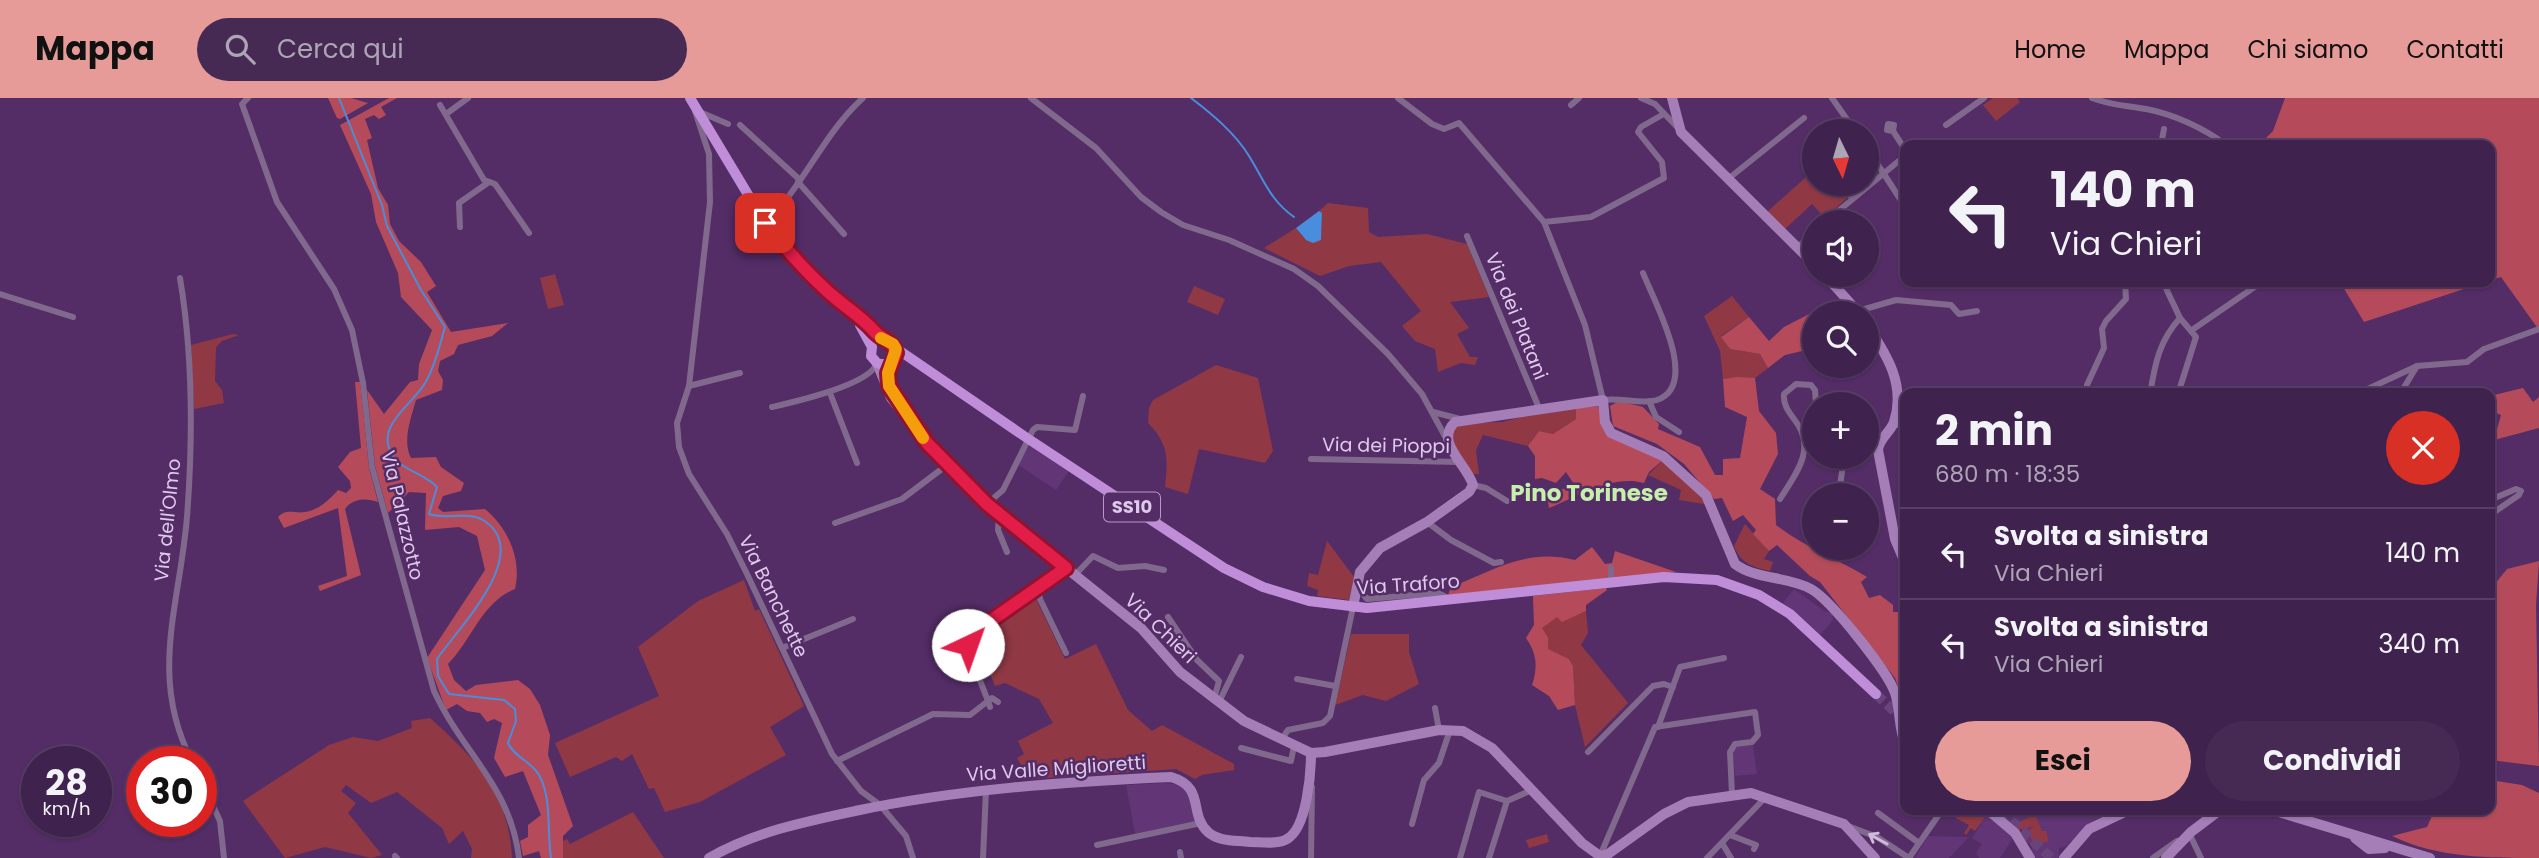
<!DOCTYPE html>
<html lang="it">
<head>
<meta charset="utf-8">
<style>
  body { margin:0; font-family:Poppins,sans-serif; background:#462a54; color:#f1f3f6; height:100vh; display:flex; flex-direction:column; font-size:26px; white-space:nowrap }
  * { box-sizing:border-box; margin:0 }
  p { font-size:23px; color:#ada4b6 }
  .icon { flex:none; width:38px; height:38px; fill:none; stroke:currentColor; stroke-width:2; stroke-linecap:round; stroke-linejoin:round }
  .map { position:relative; flex:1; overflow:hidden }
  .drawer { position:absolute; left:1900px; top:290px; width:595px; height:427px; display:flex; flex-direction:column; background:#3f224d; border-radius:14px; box-shadow:0 2px 5px #0004,0 0 0 2px #583f65 }
  .drawer>* { flex:none }
  .top-card { position:absolute; left:1900px; top:42px; width:595px; height:147px; border-radius:14px; box-shadow:0 2px 5px #0004,0 0 0 2px #583f65; background:#3f224d; color:#f1f3f6; overflow:hidden }
  .needle { width:46px; rotate:175deg }
  .buttons { position:absolute; left:1802px; top:21px; display:grid; gap:14px }
  .buttons a { display:grid; place-items:center; width:77px; height:77px; border-radius:50%; background:#3f224d; box-shadow:0 2px 5px #0004,0 0 0 2px #583f65; font-size:35px }
  .speed { position:absolute; left:21px; top:648px; display:flex; gap:14px; font-size:35px; font-weight:700; text-align:center }
  .speed>* { display:grid; place-content:center; width:91px; height:91px; border-radius:50%; background:#3f224d; box-shadow:0 2px 5px #0004,0 0 0 2px #583f65; line-height:1 }
  .speed small { font-size:18px; font-weight:400 }
  .speed .limit { border:10px solid #d22; background:#fff; color:#111 }
  .pin { position:absolute; display:grid; place-items:center; width:60px; height:60px; color:#fff; margin:-30px; border-radius:14px; box-shadow:0 4px 10px #0006 }
  .me { position:absolute; width:77px; margin:-38px; rotate:42deg; stroke-linejoin:round; filter:drop-shadow(0 0 5px #0008) }
  .turn { display:flex; align-items:center; gap:24px; height:147px; padding:0 35px; font-size:32px }
  .turn .icon { width:91px; height:91px; stroke-width:2.5 }
  .turn b { display:block; font-size:49px; line-height:60px }
  .round { display:grid; place-items:center; flex:none; width:74px; height:74px; border-radius:37px; background:#462a54 }
  .headline { display:flex; align-items:center; justify-content:space-between; height:119px; padding:0 35px }
  h1 { font-size:42px; font-weight:700; line-height:52px }
  .primary-button { display:flex; gap:14px; margin-top:auto; padding:14px 35px }
  .primary-button a { flex:1; height:80px; border-radius:42px; background:#e69b98; color:#111; font-size:28px; font-weight:700; line-height:80px; text-align:center }
  .primary-button a+a { background:#462a54; color:#f1f3f6 }
  ul { padding:0; list-style:none }
  li { display:flex; align-items:center; gap:21px; height:91px; padding:0 35px; border-top:2px solid #583f65 }
  li div { flex:1 }
  li b { display:block; font-size:26px }
  li em { font-style:normal }
  header { display:flex; align-items:center; gap:42px; box-sizing:border-box; height:98px; padding:0 35px; background:#e69b98; color:#111 }
  header strong { font-size:33px }
  nav { display:flex; gap:38px; margin-inline-start:auto; font-size:24px }
  .search { width:490px; height:63px; background:#462a54; display:flex; align-items:center; gap:18px; box-sizing:border-box; padding:0 24px; border-radius:38px; color:#ada4b6; font-size:26px }
  .map>svg:first-child { display:block }
  .built { fill:#613576 }
  .green { fill:#903945 }
  .forest { fill:#b54b5a }
  .water { fill:#4a8ddd }
  .lines { fill:none; stroke-linecap:round; stroke-linejoin:round }
  .stream { stroke:#4a8ddd; stroke-width:2 }
  .primary-tunnel { stroke:#69447b; stroke-width:10; stroke-dasharray:10 5; stroke-linecap:butt }
  .street { stroke:#81698e; stroke-width:6 }
  .secondary { stroke:#a57eb8; stroke-width:10 }
  .primary { stroke:#c08ed9; stroke-width:10 }
  .oneway { stroke:#d1bbdd }
  .route-casing { stroke:#92132f; stroke-width:18 }
  .route { stroke:#e11d48; stroke-width:12 }
  .slow { stroke:#f59e0b; stroke-width:12 }
  .labels { text-anchor:middle; stroke-width:5; stroke-linejoin:round; paint-order:stroke }
  .shield { fill:#542d67; stroke:#b59ac3; stroke-width:2 }
  .shield-label { font-size:18px; font-weight:bold; fill:#dfc9eb }
  .street-label { font-size:19px; fill:#dfc9eb; stroke:#542d67 }
  .quarter-label { font-size:23px; font-weight:bold; fill:#c5f0ac; stroke:#542d67 }
</style>
</head>
<body>
<header>
<strong>Mappa</strong>
<div class="search"><svg class="icon" aria-label="search" viewBox="0 0 24 24"><circle cx="10" cy="10" r="6"/><path d="M15 15l6 6"/></svg>Cerca qui</div>
<nav><a>Home</a><a>Mappa</a><a>Chi siamo</a><a>Contatti</a></nav>
</header>
<div class="map">
<svg width="2539" height="760" viewBox="0 0 2539 760">
  <rect width="100%" height="100%" fill="#542d67"/>
  <g class="built">
    <polygon points="1030,347 1069,373 1056,392 1017,366"/>
    <polygon points="1794,491 1824,513 1832,515 1833,522 1820,537 1783,505"/>
    <polygon points="1753,647 1757,676 1735,678 1733,653 1735,649"/>
    <polygon points="1164,685 1181,687 1187,692 1197,723 1135,736 1126,687"/>
    <polygon points="1994,712 2108,712 2109,717 2094,722 2065,749 2059,750 2059,760 2035,760 2029,754 2034,747 2026,745 2022,731 2018,732"/>
    <polygon points="1987,717 2013,740 2000,760 1979,760 1976,755 1982,746 1972,740"/>
    <polygon points="1928,738 1969,739 1949,760 1915,760"/>
  </g>
  <g class="green">
    <polygon points="1993,0 2017,0 2020,4 1996,23 1983,7"/>
    <polygon points="1815,71 1815,86 1838,86 1848,99 1825,120 1812,106 1785,131 1767,114"/>
    <polygon points="1328,105 1368,110 1369,134 1378,139 1427,136 1467,146 1489,199 1450,204 1469,230 1457,236 1470,259 1478,259 1475,267 1461,265 1438,274 1435,251 1415,243 1402,228 1421,213 1381,164 1349,168 1320,178 1264,150 1296,130 1306,142 1321,142 1322,115 1319,113"/>
    <polygon points="555,176 564,207 548,211 540,180"/>
    <polygon points="1194,188 1225,201 1218,217 1187,204"/>
    <polygon points="1732,198 1749,219 1721,238 1730,251 1760,256 1768,270 1755,280 1723,281 1720,253 1704,218"/>
    <polygon points="233,236 239,237 222,243 216,249 215,283 222,292 224,305 194,311 191,247"/>
    <path d="M 1216,267 L 1258,280 L 1273,353 L 1265,365 L 1199,351 L 1188,396 L 1165,389 C 1168,361 1169,346 1148,325 L 1149,310 L 1153,302 Z"/>
    <polygon points="1576,310 1576,321 1553,336 1539,333 1528,348 1483,337 1476,352 1479,376 1473,376 1453,348 1452,333 1458,325 1502,324 1541,314"/>
    <polygon points="1663,362 1710,407 1679,402 1681,392 1648,377"/>
    <path d="M 1745,426 L 1769,453 L 1764,461 L 1773,464 L 1770,473 C 1753,469 1741,466 1734,448 Z"/>
    <polygon points="1327,443 1354,479 1349,502 1317,498 1318,492 1307,488 1309,475 1318,477"/>
    <polygon points="744,482 755,513 759,511 804,608 770,629 786,657 700,704 665,714 654,690 649,691 632,656 622,663 616,659 570,679 555,645 659,598 638,549 698,503"/>
    <polygon points="1034,497 1065,561 1096,546 1128,612 1152,633 1162,627 1234,666 1234,672 1202,677 1195,681 1176,671 1029,681 1017,660 1024,656 1018,643 1053,625 1039,601 1005,585 995,588 988,571 1001,566 985,531"/>
    <polygon points="1586,513 1588,535 1581,547 1628,605 1585,649 1575,607 1573,568 1569,561 1547,551 1542,530 1557,518 1562,523"/>
    <polygon points="1351,536 1409,536 1409,554 1419,586 1386,603 1363,597 1335,607"/>
    <path d="M 430,620 C 476,661 509,696 512,760 L 471,760 L 472,751 L 463,733 L 449,746 L 442,730 L 397,694 L 371,705 L 346,687 L 341,693 L 356,705 L 348,715 L 382,757 L 371,760 L 325,749 L 285,760 L 243,703 L 329,647 L 353,639 L 378,643 L 412,630 L 411,623 Z"/>
    <polygon points="1954,712 1979,712 1986,718 1975,733 1971,730 1966,737 1964,735 1969,727 1956,720"/>
    <polygon points="2019,712 2033,712 2042,733 2047,733 2048,743 2034,748 2028,733 2034,728 2018,732 2013,727 2028,720 2027,716 2019,717"/>
    <polygon points="633,714 664,760 563,760 562,744 567,741 570,746"/>
    <polygon points="1547,736 1549,744 1529,750 1526,742"/>
  </g>
  <g class="forest">
    <polygon points="328,0 351,0 368,5 340,21 337,20"/>
    <path d="M 389,0 L 397,0 L 381,9 L 386,17 L 379,21 L 374,17 L 365,21 L 372,40 L 367,42 L 378,90 L 388,107 L 390,126 L 399,143 L 421,164 L 436,188 L 427,194 L 451,234 L 508,225 L 492,238 L 458,247 L 454,256 L 440,263 L 438,273 L 443,282 L 442,292 L 416,302 C 411,320 402,343 411,360 L 436,359 L 441,369 L 464,385 L 461,393 L 443,398 L 438,410 L 443,414 L 485,411 C 508,430 522,461 515,491 C 481,505 472,542 448,566 L 454,582 L 466,593 L 476,587 L 518,582 L 530,591 L 540,607 L 550,637 L 548,657 L 573,728 L 563,738 L 563,760 L 541,760 L 539,753 L 523,758 L 520,743 L 528,739 L 528,727 L 541,717 L 523,673 L 505,679 L 494,660 L 502,625 L 494,621 L 487,624 L 480,615 L 467,613 L 457,606 L 446,612 L 427,560 L 485,472 L 477,438 L 459,429 L 425,432 L 426,395 L 409,394 L 388,415 L 375,368 L 367,292 L 384,316 L 410,284 L 418,282 L 419,266 L 432,232 L 401,199 L 398,175 L 376,124 L 371,96 L 340,27 Z"/>
    <polygon points="2285,0 2539,0 2539,232 2501,179 2490,182 2490,47 2259,47 2273,33"/>
    <polygon points="2340,184 2485,184 2364,224"/>
    <polygon points="1815,213 1815,250 1785,257 1768,270 1760,256 1730,251 1721,239 1749,219 1769,243 1784,229"/>
    <path d="M 1737,279 L 1755,280 L 1759,313 L 1776,335 L 1778,356 L 1760,391 L 1775,401 L 1776,427 C 1803,448 1837,461 1867,479 L 1861,484 L 1869,500 L 1880,497 L 1893,507 L 1893,514 L 1906,514 L 1906,634 L 1903,602 L 1895,580 L 1820,484 L 1810,478 L 1777,447 L 1769,453 L 1753,436 L 1756,432 L 1743,417 L 1733,423 L 1722,400 L 1714,401 L 1684,366 L 1657,346 L 1613,328 L 1610,308 L 1619,303 L 1643,309 L 1659,326 L 1658,331 L 1700,349 L 1715,377 L 1723,377 L 1723,361 L 1740,360 L 1747,319 L 1725,309 L 1723,281 Z"/>
    <path d="M 355,284 L 360,284 L 369,370 L 378,404 C 366,400 353,400 345,411 L 361,477 L 320,493 L 318,488 L 347,478 L 338,410 L 284,430 L 278,419 C 287,410 294,416 305,414 C 319,412 329,402 338,392 L 346,395 L 351,390 L 350,383 L 338,369 L 350,354 L 361,350 Z"/>
    <polygon points="2523,290 2533,304 2539,299 2539,330 2494,342 2501,317 2490,312 2490,298"/>
    <path d="M 1598,308 L 1602,326 L 1663,362 L 1649,374 L 1644,385 C 1612,376 1577,399 1549,410 L 1547,398 L 1574,386 L 1566,374 L 1556,385 L 1542,380 L 1535,381 L 1535,358 L 1528,348 L 1539,333 L 1553,336 L 1576,321 L 1576,310 Z"/>
    <path d="M 1592,449 L 1605,466 L 1612,465 L 1615,453 L 1676,474 L 1448,497 L 1451,489 C 1495,472 1526,450 1575,462 Z"/>
    <polygon points="2539,463 2536,507 2539,668 2490,662 2490,492 2507,471"/>
    <path d="M 1606,490 L 1607,492 L 1586,507 L 1586,513 L 1562,524 L 1557,519 L 1542,530 L 1548,540 L 1548,551 L 1569,561 L 1573,568 L 1575,607 L 1558,612 L 1549,598 L 1532,587 C 1538,570 1537,555 1526,540 L 1534,527 L 1533,498 Z"/>
    <path d="M 2490,682 L 2522,687 L 2539,695 L 2539,760 C 2489,760 2437,760 2392,738 L 2427,729 L 2432,718 L 2427,712 L 2490,712 Z"/>
  </g>
  <polygon class="water" points="1319,113 1322,115 1321,142 1313,145 1306,142 1296,130"/>
  <g class="lines">
    <g class="stream">
      <path d="M 339,0 L 382,107 L 387,128 L 421,192 L 445,229 C 440,246 435,269 425,285 C 413,307 373,328 393,358 C 402,372 425,376 437,389 L 429,416 C 446,422 467,413 483,422 C 535,454 458,530 437,561 L 438,578 L 449,596 L 504,602 L 515,611 L 516,623 L 508,645 C 515,660 531,663 539,677 C 552,699 547,735 551,760"/>
      <path d="M 1191,0 C 1212,16 1235,35 1249,58 C 1264,82 1270,102 1294,119"/>
    </g>
    <g class="primary-tunnel">
      <polyline points="1876,596 1906,624"/>
      <polyline points="2000,712 2051,760"/>
    </g>
    <g class="street">
      <path d="M 248,0 L 242,6 L 277,104 L 334,191 L 352,232 L 363,285 L 372,369 L 434,593 C 463,656 510,687 519,760"/>
      <polyline points="1031,0 1096,50 1141,99 1161,114 1183,127 1229,142 1294,171 1318,188 1388,256 1422,296 1447,342"/>
      <path d="M 1398,0 L 1432,26 L 1444,31 L 1459,25 L 1544,124 L 1585,227 L 1603,302 C 1621,299 1641,307 1657,302 C 1701,287 1654,203 1643,175"/>
      <polyline points="1641,0 1655,6 1678,30"/>
      <polyline points="1832,0 1855,33"/>
      <path d="M 2092,0 C 2113,8 2125,7 2146,11 C 2173,16 2204,30 2226,47"/>
      <polyline points="440,7 484,82 495,86 529,135"/>
      <polyline points="1571,7 1579,0"/>
      <polyline points="695,13 709,56 710,104 689,288 677,325 679,349 689,376 727,436 747,476 832,656 861,693 880,707 906,738 913,760"/>
      <polyline points="700,14 728,26"/>
      <polyline points="446,16 468,0"/>
      <polyline points="740,27 800,82"/>
      <polyline points="1946,27 1984,0"/>
      <polyline points="1893,33 1887,32 1888,26 1894,27 1893,33 1906,53"/>
      <polyline points="2161,47 2164,31"/>
      <polyline points="1867,50 1906,110"/>
      <polyline points="1728,81 1804,20"/>
      <polyline points="798,84 844,136"/>
      <polyline points="1841,86 1852,100"/>
      <polyline points="1544,124 1591,119 1664,80 1662,64 1638,34 1641,29 1662,17"/>
      <polyline points="1825,124 1906,57"/>
      <path d="M 765,125 C 804,88 823,36 863,0"/>
      <polyline points="460,129 459,105 489,84"/>
      <polyline points="1467,138 1539,310"/>
      <polyline points="1797,150 1815,133"/>
      <path d="M 180,180 C 193,258 193,340 187,419 C 180,506 148,579 192,663"/>
      <polyline points="2163,184 2180,220 2196,239 2178,296"/>
      <polyline points="0,196 73,219"/>
      <polyline points="1858,213 1896,202 1951,207 1959,216 1977,213"/>
      <polyline points="2192,232 2256,188"/>
      <polyline points="2087,287 2104,250 2102,231 2106,223 2126,201 2125,184"/>
      <polyline points="689,288 740,275"/>
      <polyline points="830,295 857,365"/>
      <path d="M 2150,296 C 2155,266 2159,243 2180,220"/>
      <polyline points="2357,296 2417,268 2467,264 2484,251 2539,231"/>
      <polyline points="2400,296 2417,268"/>
      <polyline points="1649,303 1656,319 1679,334"/>
      <path d="M 772,309 C 794,304 870,287 877,265"/>
      <polyline points="1433,314 1460,321"/>
      <polyline points="1894,326 1906,329"/>
      <polyline points="1867,338 1881,343"/>
      <polyline points="1311,361 1460,364"/>
      <polyline points="1473,387 1486,390 1507,403"/>
      <polyline points="1835,397 1840,388 1844,359"/>
      <path d="M 1780,401 C 1797,374 1817,350 1794,321 C 1788,313 1783,306 1784,296 L 1796,286 L 1811,287 L 1815,292 L 1816,306"/>
      <polyline points="2490,402 2516,391 2521,393 2519,397 2490,417"/>
      <polyline points="987,406 1003,392 1033,332 1037,329 1075,332 1083,298"/>
      <polyline points="999,416 998,432 1007,454"/>
      <polyline points="1427,424 1451,442 1494,465 1501,464"/>
      <polyline points="835,425 902,401 947,367"/>
      <polyline points="1611,470 1611,484"/>
      <polyline points="1075,477 1093,458 1118,470 1145,468 1164,472"/>
      <polyline points="1038,490 1040,501 1066,555"/>
      <polyline points="1358,490 1367,501 1438,495 1448,500"/>
      <polyline points="1168,519 1197,562 1219,583 1214,601"/>
      <polyline points="937,549 969,538"/>
      <polyline points="782,550 853,521"/>
      <polyline points="1297,581 1335,588"/>
      <polyline points="1219,604 1241,559"/>
      <polyline points="990,609 988,603 992,600 998,604"/>
      <polyline points="1435,610 1439,632"/>
      <polyline points="1658,629 1680,569 1724,560"/>
      <polyline points="1281,642 1288,632 1323,625 1330,618 1353,509"/>
      <polyline points="1241,650 1291,663 1294,648"/>
      <polyline points="1588,654 1653,588 1664,586 1673,589"/>
      <polyline points="837,663 933,616 970,617 988,603 972,562 969,538 1066,470"/>
      <polyline points="1905,674 1906,674"/>
      <polyline points="201,682 220,723 224,760"/>
      <polyline points="1878,715 1919,745"/>
      <polyline points="1412,726 1424,682 1439,665 1450,632"/>
      <polyline points="1848,728 1877,739 1909,760 1942,712"/>
      <polyline points="2189,735 2201,760"/>
      <polyline points="1730,737 1756,747 1754,751"/>
      <polyline points="1722,745 1731,760"/>
      <polyline points="1097,747 1201,725"/>
      <polyline points="1180,754 1181,760"/>
      <polyline points="395,758 397,760"/>
      <polyline points="1600,758 1655,629 1755,614 1758,637 1752,644 1735,646 1730,654 1732,696"/>
      <polyline points="983,760 986,692"/>
      <polyline points="1311,760 1312,689"/>
      <polyline points="1460,760 1479,694 1507,703"/>
      <polyline points="1489,760 1507,703 1532,692"/>
      <polyline points="1707,760 1761,704"/>
      <polyline points="2153,760 2177,743"/>
    </g>
    <g class="secondary">
      <polyline points="1672,0 1681,34 1815,167"/>
      <polyline points="1825,177 1859,215"/>
      <path d="M 1867,227 C 1887,257 1906,287 1894,324 C 1890,335 1879,340 1878,352 L 1895,441 L 1906,467"/>
      <polyline points="877,265 891,300 954,375 994,412 1141,530 1180,574 1244,623 1311,655 1325,654 1439,632 1463,633 1492,650 1582,745 1600,758 1608,756 1664,716 1688,704 1751,695 1844,726 1875,760"/>
      <path d="M 1353,509 L 1360,474 L 1380,450 L 1427,424 L 1469,394 L 1473,387 C 1467,366 1434,344 1455,324 L 1603,302 L 1605,324 L 1611,335 L 1663,358 L 1706,397 L 1735,466 C 1756,482 1788,478 1811,491 C 1831,502 1888,574 1895,595 C 1901,613 1898,631 1906,648"/>
      <polyline points="1988,712 2015,735 2030,760"/>
      <polyline points="2272,712 2430,760"/>
      <polyline points="2355,740 2369,751 2385,750"/>
      <path d="M 709,760 C 755,734 803,724 855,713 C 959,691 1064,684 1171,679 C 1206,689 1188,716 1208,734 C 1219,744 1236,742 1250,744 C 1261,744 1277,747 1287,741 C 1307,730 1311,675 1311,655"/>
      <polyline points="2064,760 2089,731 2129,712"/>
      <polyline points="2166,760 2191,734 2220,712"/>
    </g>
    <g class="primary">
      <polyline points="690,0 765,125 793,160 832,198"/>
      <polyline points="826,193 884,242 1027,340 1224,470 1263,489 1309,503 1367,510 1664,479 1717,482 1759,497 1790,516 1876,596"/>
      <path d="M 860,227 L 872,249 L 871,258 L 877,265 C 890,269 899,261 895,248"/>
    </g>
  </g>
  <defs><path id="oneway-shaft" d="M-6 0H5M1.5-3L5.5 0L1.5 3" fill="none" stroke-width="1.6" stroke-linecap="round" stroke-linejoin="round" transform="scale(1.75)"/></defs>
  <use class="oneway" href="#oneway-shaft" transform="translate(1878 741) rotate(-151)"/>
  <g class="lines">
    <defs>
      <path id="route" d="M 765,125 C 784,148 802,170 824,190 C 840,206 859,216 874,233 C 882,242 893,242 896,255 L 888,275 L 889,288 L 927,345 L 987,406 L 1066,470 L 969,538 L 968,547"/>
    </defs>
    <use href="#route" class="route-casing"/>
    <use href="#route" class="route"/>
    <polyline class="slow" points="881,240 893,246 896,251 888,275 889,288 923,340"/>
  </g>
  <g class="labels">
    <rect class="shield" x="1104" y="394.5" width="56" height="29" rx="5"/>
    <g class="shield-label">
      <text x="1132" y="415">SS10</text>
    </g>
    <g class="street-label">
      <text transform="translate(1517 218) rotate(68)" y="7">Via dei Platani</text>
      <text transform="translate(1386 347) rotate(1)" y="7">Via dei Pioppi</text>
      <text transform="translate(403 417) rotate(77)" y="7">Via Palazzotto</text>
      <text transform="translate(167 422) rotate(-84)" y="7">Via dell'Olmo</text>
      <text transform="translate(1408 486) rotate(-4)" y="7">Via Traforo</text>
      <text transform="translate(774 498) rotate(64)" y="7">Via Banchette</text>
      <text transform="translate(1161 530) rotate(44)" y="7">Via Chieri</text>
      <text transform="translate(1056 670) rotate(-4)" y="7">Via Valle Miglioretti</text>
    </g>
    <g class="quarter-label">
      <text x="1589" y="403">Pino Torinese</text>
    </g>
  </g>
</svg>
<div class="buttons">
<a><svg class="needle" viewBox="-14 -14 28 28"><path d="M0-13l5 13h-10z" fill="#e53935"/><path d="M0 13l5-13h-10z" fill="#ada4b6"/></svg></a>
<a><svg class="icon" aria-label="sound" viewBox="0 0 24 24"><path d="M4 9h4l5-4v14l-5-4H4zM17 9q2 3 0 6"/></svg></a>
<a><svg class="icon" aria-label="search" viewBox="0 0 24 24"><circle cx="10" cy="10" r="6"/><path d="M15 15l6 6"/></svg></a>
<a>+</a>
<a>−</a>
</div>
<div class="speed"><div>28<small>km/h</small></div><div class="limit">30</div></div>
<div class="pin" style="left:765px;top:125px;background:#d93025"><svg class="icon" aria-label="arrive" viewBox="0 0 24 24"><path d="M6 21V4h12l-3 4 3 4H6"/></svg></div>
<svg class="me" style="left:968px;top:547px" viewBox="-20 -20 40 40"><circle r="19" fill="#fff"/><path d="M0-13L10 11 0 6-10 11z" fill="#e11d48"/></svg>
<div class="top-card">
<div class="turn"><svg class="icon" aria-label="left" viewBox="0 0 24 24"><path d="M17 20v-9H6M10 6l-5 5 5 5"/></svg><div><b>140 m</b>Via Chieri</div></div>
</div>
<section class="drawer">
<div class="headline"><div><h1>2 min</h1><p>680 m · 18:35</p></div><a class="round" style="background:#d93025;color:#fff"><svg class="icon" aria-label="close" viewBox="0 0 24 24"><path d="M6 6l12 12M18 6L6 18"/></svg></a></div>
<ul>
<li><svg class="icon" aria-label="left" viewBox="0 0 24 24"><path d="M17 20v-9H6M10 6l-5 5 5 5"/></svg><div><b>Svolta a sinistra</b><p>Via Chieri</p></div><em>140 m</em></li>
<li><svg class="icon" aria-label="left" viewBox="0 0 24 24"><path d="M17 20v-9H6M10 6l-5 5 5 5"/></svg><div><b>Svolta a sinistra</b><p>Via Chieri</p></div><em>340 m</em></li>
</ul>
<div class="primary-button"><a>Esci</a><a>Condividi</a></div>
</section>
</div>
</body>
</html>
